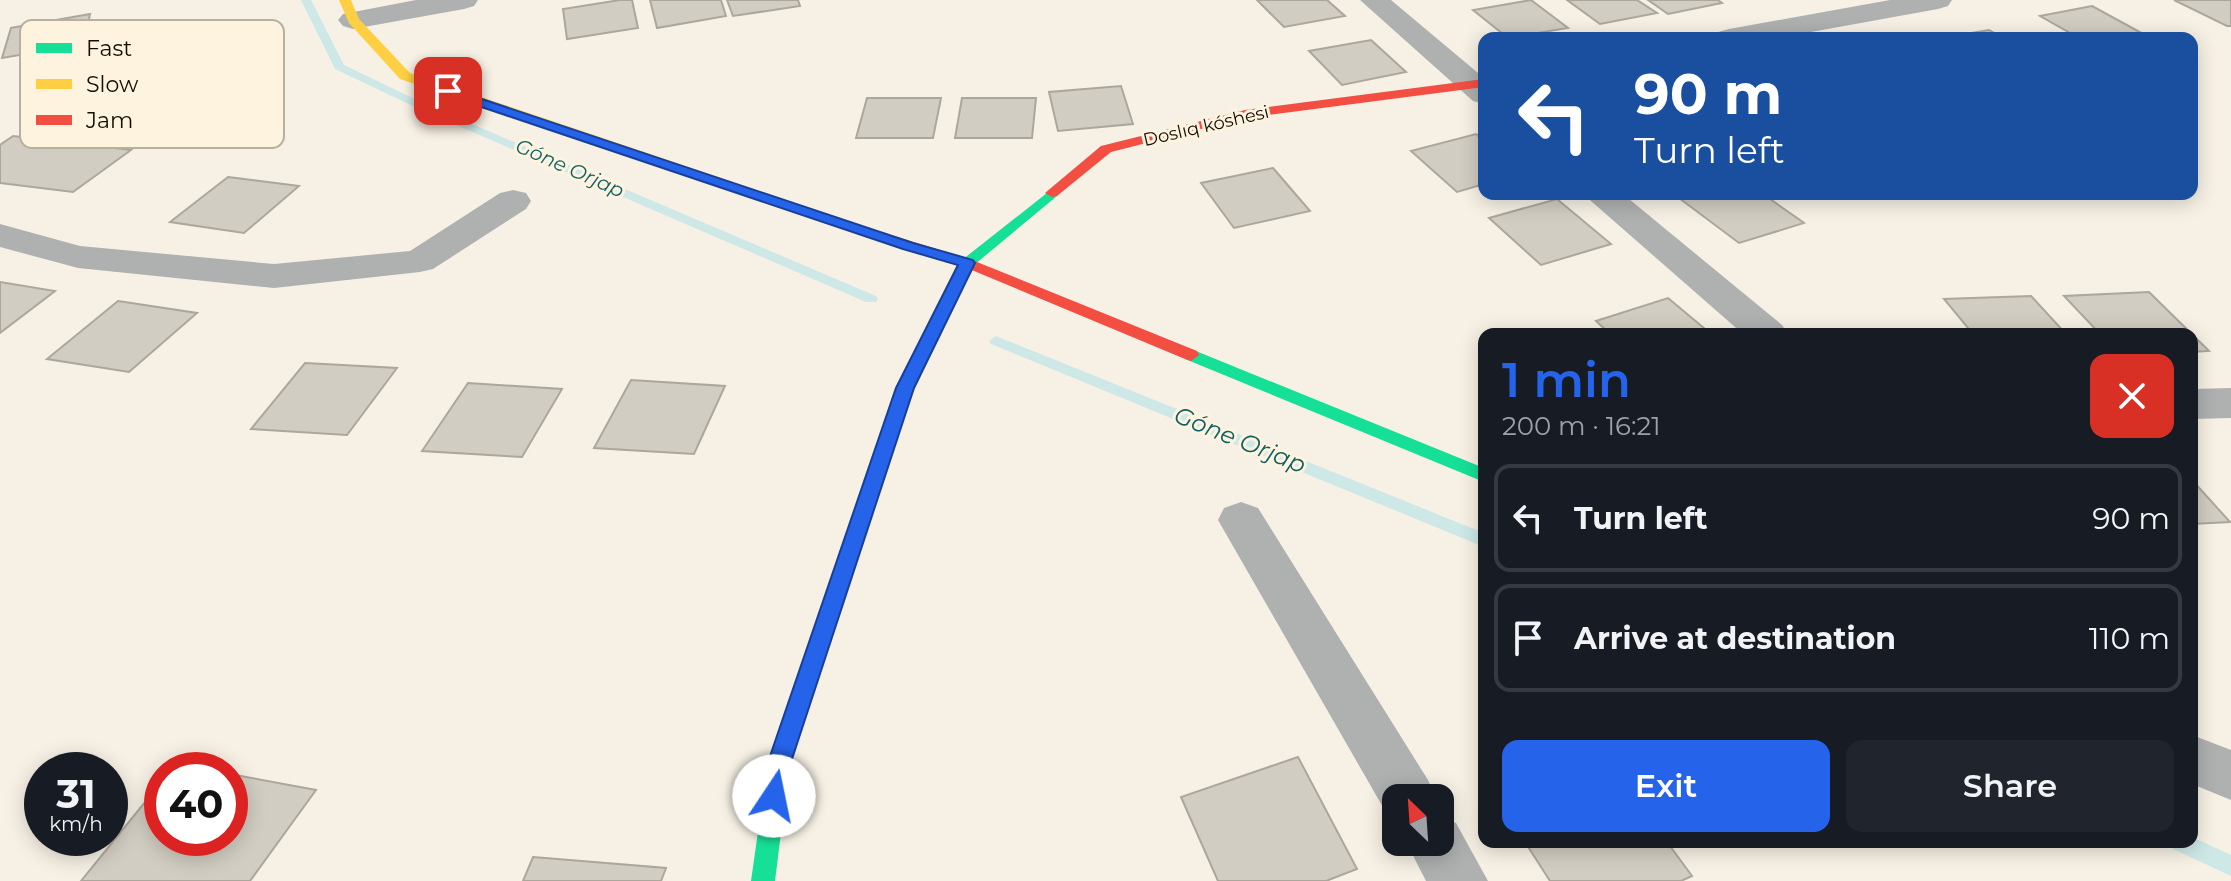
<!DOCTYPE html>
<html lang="en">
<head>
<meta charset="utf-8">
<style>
  body { margin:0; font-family:Montserrat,sans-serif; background:#20242c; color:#f1f3f6; height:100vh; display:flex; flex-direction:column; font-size:30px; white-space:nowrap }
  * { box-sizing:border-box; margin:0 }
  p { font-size:26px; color:#9ea1a6 }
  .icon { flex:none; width:44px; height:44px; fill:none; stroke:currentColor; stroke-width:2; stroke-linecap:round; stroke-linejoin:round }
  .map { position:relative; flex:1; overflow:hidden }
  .details { position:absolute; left:1478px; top:328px; width:720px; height:520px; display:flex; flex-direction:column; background:#171b24; border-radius:16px; box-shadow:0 4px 20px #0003 }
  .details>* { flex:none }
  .top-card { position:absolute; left:1478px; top:32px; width:720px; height:168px; border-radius:16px; box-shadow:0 4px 20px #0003; background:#1a4fa0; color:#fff; overflow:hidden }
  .needle { width:52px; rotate:335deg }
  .buttons { position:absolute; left:1382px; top:784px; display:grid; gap:16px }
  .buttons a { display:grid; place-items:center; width:72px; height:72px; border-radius:16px; background:#171b24; box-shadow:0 4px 20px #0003; font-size:40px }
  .speed { position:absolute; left:24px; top:752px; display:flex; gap:16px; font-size:40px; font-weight:700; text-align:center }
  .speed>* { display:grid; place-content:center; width:104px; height:104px; border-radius:50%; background:#171b24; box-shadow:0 4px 20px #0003; line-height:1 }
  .speed small { font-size:20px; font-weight:400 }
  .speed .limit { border:12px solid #d22; background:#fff; color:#111 }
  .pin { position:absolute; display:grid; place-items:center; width:68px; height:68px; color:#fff; margin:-34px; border-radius:16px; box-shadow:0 4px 12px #0006 }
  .me { position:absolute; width:88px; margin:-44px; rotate:11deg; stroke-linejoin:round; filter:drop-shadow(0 0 6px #0008) }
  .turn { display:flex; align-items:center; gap:28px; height:168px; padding:0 24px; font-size:36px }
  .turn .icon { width:104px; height:104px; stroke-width:2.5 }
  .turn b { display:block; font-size:56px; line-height:68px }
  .round { display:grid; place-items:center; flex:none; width:84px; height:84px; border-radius:16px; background:#20242c }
  .headline { display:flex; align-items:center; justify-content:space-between; height:136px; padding:0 24px }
  h1 { font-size:48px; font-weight:600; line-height:60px; color:#2563eb }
  .action { display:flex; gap:16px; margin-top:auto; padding:16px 24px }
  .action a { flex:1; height:92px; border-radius:16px; background:#2563eb; color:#fff; font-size:32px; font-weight:600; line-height:92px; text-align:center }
  .action a+a { background:#20242c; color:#f1f3f6 }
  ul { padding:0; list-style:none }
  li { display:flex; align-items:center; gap:24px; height:108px; margin:0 16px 12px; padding:0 8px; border:4px solid #363941; border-radius:16px }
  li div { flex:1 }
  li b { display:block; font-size:30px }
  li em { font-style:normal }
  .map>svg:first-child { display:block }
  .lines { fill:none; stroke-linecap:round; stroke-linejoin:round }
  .stream { fill:#cee8e8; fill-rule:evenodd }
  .building { fill:#d2cdc2; stroke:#aca79d; stroke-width:2 }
  .street { fill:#aeb1af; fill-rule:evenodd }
  .fast { fill:#16e098; fill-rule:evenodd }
  .slow { fill:#ffcf43; fill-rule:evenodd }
  .jam { fill:#f24e42; fill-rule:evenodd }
  .route { fill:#2563eb; stroke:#184099; stroke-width:2 }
  .labels { text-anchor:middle; stroke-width:6; stroke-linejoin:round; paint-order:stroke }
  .far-street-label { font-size:18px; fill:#140f06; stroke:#fef3de }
  .far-water-label { font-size:20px; font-style:italic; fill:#0f6067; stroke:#fef3de }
  .water-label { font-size:24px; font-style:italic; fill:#0f6067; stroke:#fef3de }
  .key { fill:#fef3de; stroke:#b8af9d; stroke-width:2 }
  .key-label { font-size:22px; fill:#140f06 }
</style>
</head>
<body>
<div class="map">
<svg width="2231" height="881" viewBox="0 0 2231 881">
  <rect width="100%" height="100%" fill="#f7f1e5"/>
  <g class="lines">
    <g class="stream">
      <polygon points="301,0 311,0 344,65 425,104 876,296 878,299 876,302 866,302 417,108 335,69"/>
      <polygon points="996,336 1484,533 1484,547 991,344 989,341"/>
      <polygon points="2192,837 2231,855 2231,876 2173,849 2169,842 2192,842"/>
    </g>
  </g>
  <g class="building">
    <polygon points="620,0 632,0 638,28 567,39 563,9"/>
    <polygon points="650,0 721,0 726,16 657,28"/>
    <polygon points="727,0 798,0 800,6 733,16"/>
    <polygon points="1257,0 1327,0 1345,16 1284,27"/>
    <polygon points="1531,0 1568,28 1508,38 1473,10"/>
    <polygon points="1567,0 1637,0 1657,13 1600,24"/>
    <polygon points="1648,0 1718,0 1722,3 1668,14"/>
    <polygon points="2174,0 2231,0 2231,26 2227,26"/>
    <polygon points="2092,6 2149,37 2079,38 2040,16"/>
    <polygon points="90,14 84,44 2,58 11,28"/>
    <polygon points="1989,30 2003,38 1942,38"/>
    <polygon points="1371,40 1406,72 1342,85 1309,51"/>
    <polygon points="1121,86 1133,124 1058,131 1049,92"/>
    <polygon points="867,98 941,98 933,138 856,138"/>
    <polygon points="962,98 1036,98 1032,138 955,138"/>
    <polygon points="1476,134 1484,141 1484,184 1457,192 1411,151"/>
    <polygon points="13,136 131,150 73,192 0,183 0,145"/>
    <polygon points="1273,168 1310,211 1234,228 1201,183"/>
    <polygon points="228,177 299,186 244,233 170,222"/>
    <polygon points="1694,194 1763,194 1804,223 1739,243 1679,198"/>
    <polygon points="1557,199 1611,244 1541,265 1489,218"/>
    <polygon points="0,282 55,291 0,333"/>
    <polygon points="2149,292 2209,351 2192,352 2192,334 2100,334 2064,296"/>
    <polygon points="2031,296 2066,334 1973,334 1944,299"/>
    <polygon points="1668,298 1711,334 1610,334 1596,321"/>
    <polygon points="118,301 197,313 129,372 47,359"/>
    <polygon points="305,363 397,368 347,435 251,429"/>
    <polygon points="631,380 725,386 694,454 594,448"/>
    <polygon points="468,383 562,389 522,457 422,451"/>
    <polygon points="2192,480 2230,522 2192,524"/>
    <polygon points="1298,757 1357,869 1326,881 1218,881 1181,797"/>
    <polygon points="230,774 316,790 250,881 81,881 162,781 162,838 230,838"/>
    <polygon points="1525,842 1667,842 1692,876 1681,881 1550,881"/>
    <polygon points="533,857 666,868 661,881 523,881"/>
  </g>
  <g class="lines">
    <g class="street">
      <polygon points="416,0 478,0 474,6 464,9 353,29 343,26 338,20 343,14"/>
      <polygon points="1360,0 1391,0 1484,78 1484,104 1473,101"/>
      <polygon points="1890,0 1952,0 1948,6 1938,9 1778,38 1714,38 1718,32 1729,29"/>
      <polygon points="513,190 526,193 531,201 526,209 433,269 420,272 274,288 78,268 0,247 0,224 80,246 274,264 410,251 500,193"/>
      <polygon points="1583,194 1623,194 1782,325 1788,334 1743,334"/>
      <polygon points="2231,388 2231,418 2192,419 2192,389"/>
      <polygon points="1241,502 1258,508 1428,780 1436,798 1396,798 1396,819 1388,816 1218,520 1224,508"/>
      <polygon points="2192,735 2231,750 2231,800 2192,784"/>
      <polygon points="1440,817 1456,823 1488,881 1426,881 1406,842 1440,842"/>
    </g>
    <g class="fast">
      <polygon points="1052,189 1059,193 1057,196 974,265 914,388 789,768 775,881 751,881 767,768 896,388 962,260"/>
      <polygon points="1191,349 1484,468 1484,482 1185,359 1183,355"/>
    </g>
    <polygon class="slow" points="339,0 351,0 359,19 410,73 848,221 850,224 848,227 838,227 400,79 349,23"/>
    <g class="jam">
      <polygon points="1484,79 1484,87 1245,118 1111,152 1057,196 1052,197 1045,193 1101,146 1245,110"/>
      <polygon points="843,220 972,260 1197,351 1199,355 1191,361 1185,359 962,266 838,227 836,224"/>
    </g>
  </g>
  <polygon class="route" points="443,89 452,89 913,243 973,260 975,263 914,388 789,768 782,804 774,807 766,804 762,796 766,768 896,388 958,265 903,249 443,94"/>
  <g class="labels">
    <g class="far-street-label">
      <text transform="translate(1206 126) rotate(-13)" y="6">Doslıq kóshesi</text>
    </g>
    <g class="far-water-label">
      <text transform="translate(570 168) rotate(24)" y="7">Góne Orjap</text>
    </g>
    <g class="water-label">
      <text transform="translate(1240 440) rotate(22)" y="8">Góne Orjap</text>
    </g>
  </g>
  <rect x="20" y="20" width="264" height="128" rx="12" class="key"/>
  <rect x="36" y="43" width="36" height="10" fill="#16e098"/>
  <rect x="36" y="79" width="36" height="10" fill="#ffcf43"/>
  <rect x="36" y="115" width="36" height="10" fill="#f24e42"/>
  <g class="key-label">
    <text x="86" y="56">Fast</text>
    <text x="86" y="92">Slow</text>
    <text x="86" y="128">Jam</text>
  </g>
</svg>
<div class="buttons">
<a><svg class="needle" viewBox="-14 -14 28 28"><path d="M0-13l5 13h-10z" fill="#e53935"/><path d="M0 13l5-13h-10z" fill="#9ea1a6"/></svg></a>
</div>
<div class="speed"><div>31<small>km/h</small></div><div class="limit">40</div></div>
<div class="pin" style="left:448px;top:91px;background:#d93025"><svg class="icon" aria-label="arrive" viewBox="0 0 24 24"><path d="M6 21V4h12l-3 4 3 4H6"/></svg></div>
<svg class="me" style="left:774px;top:796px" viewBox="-20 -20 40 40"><circle r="19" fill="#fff"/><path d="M0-13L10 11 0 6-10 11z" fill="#2563eb"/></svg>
<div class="top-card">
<div class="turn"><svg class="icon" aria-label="left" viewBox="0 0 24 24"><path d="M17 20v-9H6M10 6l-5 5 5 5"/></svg><div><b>90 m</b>Turn left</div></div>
</div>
<section class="details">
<div class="headline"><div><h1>1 min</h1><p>200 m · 16:21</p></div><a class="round" style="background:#d93025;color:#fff"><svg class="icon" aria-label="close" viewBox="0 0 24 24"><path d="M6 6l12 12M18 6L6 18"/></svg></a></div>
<ul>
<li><svg class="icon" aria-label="left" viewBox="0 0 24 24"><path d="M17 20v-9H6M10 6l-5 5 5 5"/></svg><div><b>Turn left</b></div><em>90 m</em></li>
<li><svg class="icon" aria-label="arrive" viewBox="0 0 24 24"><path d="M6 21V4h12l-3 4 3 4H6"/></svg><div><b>Arrive at destination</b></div><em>110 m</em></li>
</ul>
<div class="action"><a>Exit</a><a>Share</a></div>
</section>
</div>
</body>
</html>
